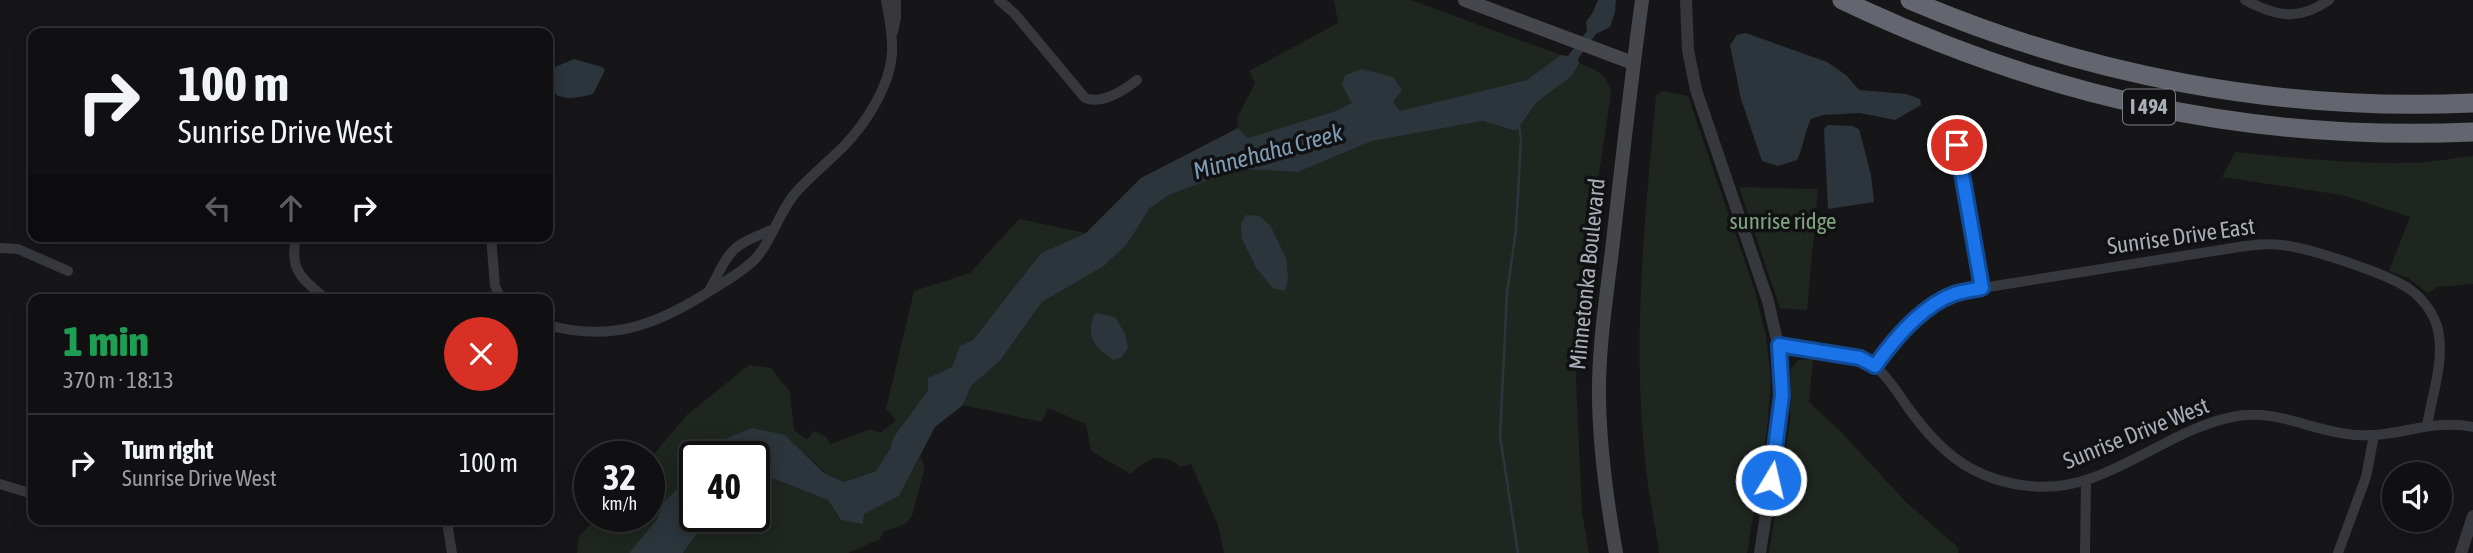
<!DOCTYPE html>
<html lang="en">
<head>
<meta charset="utf-8">
<style>
  body { margin:0; font-family:"Asap Condensed",sans-serif; background:#1e1e20; color:#f1f3f6; height:100vh; display:flex; flex-direction:column; font-size:26px; white-space:nowrap }
  * { box-sizing:border-box; margin:0 }
  p { font-size:23px; color:#9c9d9f }
  .icon { flex:none; width:38px; height:38px; fill:none; stroke:currentColor; stroke-width:2; stroke-linecap:round; stroke-linejoin:round }
  .map { position:relative; flex:1; overflow:hidden }
  .panel { position:absolute; left:28px; top:294px; width:525px; height:231px; display:flex; flex-direction:column; background:#101012; border-radius:14px; box-shadow:0 4px 18px #0003,0 0 0 2px #303032 }
  .panel>* { flex:none }
  .guide { position:absolute; left:28px; top:28px; width:525px; height:214px; border-radius:14px; box-shadow:0 4px 18px #0003,0 0 0 2px #303032; background:#101012; color:#f1f3f6; overflow:hidden }
  .buttons { position:absolute; left:2382px; top:462px; display:grid; gap:14px }
  .buttons a { display:grid; place-items:center; width:70px; height:70px; border-radius:50%; background:#101012; box-shadow:0 4px 18px #0003,0 0 0 2px #303032; font-size:35px }
  .speed { position:absolute; left:574px; top:441px; display:flex; gap:14px; font-size:35px; font-weight:700; text-align:center }
  .speed>* { display:grid; place-content:center; width:91px; height:91px; border-radius:50%; background:#101012; box-shadow:0 4px 18px #0003,0 0 0 2px #303032; line-height:1 }
  .speed small { font-size:18px; font-weight:400 }
  .speed .limit { border:4px solid #111; border-radius:10px; background:#fff; color:#111 }
  .pin { position:absolute; display:grid; place-items:center; width:60px; height:60px; color:#fff; margin:-30px; border:4px solid #fff; border-radius:50%; box-shadow:0 2px 7px #0007 }
  .me { position:absolute; width:77px; margin:-38px; rotate:9deg; stroke-linejoin:round; filter:drop-shadow(0 0 5px #0008) }
  .turn { display:flex; align-items:center; gap:24px; height:147px; padding:0 35px; font-size:32px }
  .turn .icon { width:91px; height:91px; stroke-width:2.5 }
  .turn b { display:block; font-size:49px; line-height:60px }
  .lanes { display:flex; align-items:center; height:66px; padding:0 35px; background:#0003; justify-content:center; gap:35px; direction:ltr }
  .lanes .off { opacity:.35 }
  .round { display:grid; place-items:center; flex:none; width:74px; height:74px; border-radius:37px; background:#1e1e20 }
  .summary { display:flex; align-items:center; justify-content:space-between; height:119px; padding:0 35px }
  h1 { font-size:42px; font-weight:800; line-height:52px; color:#1e9e55 }
  ul { padding:0; list-style:none }
  li { display:flex; align-items:center; gap:21px; height:98px; padding:0 35px; border-top:2px solid #303032 }
  li div { flex:1 }
  li b { display:block; font-size:26px }
  li em { font-style:normal }
  .map>svg:first-child { display:block }
  .green { fill:#1e261f }
  .water { fill:#2c353c }
  .lines { fill:none; stroke-linecap:round; stroke-linejoin:round }
  .stream { stroke:#2c353c; stroke-width:2.5 }
  .minor { stroke:#37383d; stroke-width:10 }
  .tertiary { stroke:#37383d; stroke-width:12 }
  .secondary { stroke:#45474d; stroke-width:14 }
  .motorway { stroke:#63666e; stroke-width:19 }
  .route-casing { stroke:#114b97; stroke-width:18 }
  .route { stroke:#1a73e8; stroke-width:12 }
  .labels { text-anchor:middle; stroke-width:7; stroke-linejoin:round; paint-order:stroke }
  .shield { fill:#111113; stroke:#7b7e86; stroke-width:2 }
  .shield-label { font-size:21px; font-weight:bold; fill:#a8adb8 }
  .park-label { font-size:23px; fill:#7fa381; stroke:#111113 }
  .street-label { font-size:23px; fill:#a8adb8; stroke:#111113 }
  .water-label { font-size:24px; font-style:italic; fill:#7f9bb3; stroke:#111113 }
</style>
</head>
<body>
<div class="map">
<svg width="2473" height="553" viewBox="0 0 2473 553">
  <rect width="100%" height="100%" fill="#161618"/>
  <g class="green">
    <polygon points="1334,0 1411,0 1561,55 1527,80 1400,112 1393,102 1352,103 1333,112 1248,138 1238,128 1237,118 1255,83 1249,71 1338,23"/>
    <path d="M 1579,63 C 1596,70 1607,73 1611,93 L 1586,261 L 1576,378 L 1582,512 L 1589,553 L 1224,553 L 1218,525 L 1191,464 L 1181,467 C 1161,452 1148,457 1131,474 L 1091,451 L 1086,424 L 1048,408 L 1042,422 L 963,405 L 971,386 L 1000,361 L 1042,302 L 1104,266 L 1127,244 L 1150,208 L 1169,195 L 1238,169 L 1298,172 L 1372,141 L 1483,121 L 1516,131 L 1537,102 L 1572,76 Z"/>
    <path d="M 1662,91 L 1688,96 L 1755,291 L 1766,336 L 1771,379 L 1767,431 L 1747,553 L 1659,553 L 1658,544 C 1653,516 1648,488 1645,459 C 1632,338 1645,216 1656,95 Z"/>
    <path d="M 2235,152 C 2295,158 2354,164 2414,163 C 2433,162 2453,158 2473,156 L 2473,284 L 2438,287 L 2428,293 L 2408,278 L 2389,271 L 2410,217 L 2342,195 L 2222,177 Z"/>
    <polygon points="1739,187 1818,189 1807,310 1780,308"/>
    <polygon points="1019,219 1086,233 1041,253 973,340 960,346 952,367 928,378 928,390 893,438 890,449 876,471 844,482 825,473 785,435 727,438 708,457 695,457 695,471 664,502 657,519 629,553 577,553 579,536 599,516 649,516 649,460 687,415 749,365 771,368 790,392 794,430 807,440 814,431 825,436 831,444 871,429 880,433 896,420 886,409 914,291 970,273"/>
    <polygon points="1813,359 1809,402 1842,433 1907,503 1959,548 1958,553 1769,553 1790,421 1791,369 1798,360"/>
    <polygon points="920,457 925,467 912,516 905,524 883,532 880,539 848,553 683,553 710,516 754,516 754,483 765,476 828,500 841,520 863,523 864,514 899,496"/>
  </g>
  <g class="water">
    <polygon points="1598,0 1616,0 1615,12 1610,27 1596,34 1578,59 1579,63 1572,76 1537,102 1516,131 1483,121 1372,141 1298,172 1238,169 1169,195 1150,208 1127,244 1104,266 1042,302 1000,361 971,386 963,405 935,427 899,496 864,514 863,524 841,520 828,500 766,476 754,483 754,457 708,457 727,438 752,428 785,435 824,473 844,482 876,471 890,449 893,438 928,390 928,378 952,367 960,346 973,340 1041,253 1086,233 1141,178 1238,128 1248,138 1333,112 1352,103 1342,85 1345,75 1362,69 1393,77 1402,90 1393,102 1400,111 1527,80 1561,55 1568,56 1587,31 1586,22 1593,12"/>
    <path d="M 1746,33 L 1827,62 L 1846,75 L 1859,90 L 1906,94 L 1920,99 L 1921,105 L 1895,120 L 1860,113 L 1823,115 L 1811,119 C 1804,133 1804,146 1797,160 L 1778,166 L 1762,161 L 1741,99 L 1730,45 L 1737,35 Z"/>
    <path d="M 574,59 L 602,67 L 605,70 L 593,94 C 576,98 559,103 548,86 L 555,67 Z"/>
    <polygon points="1828,125 1852,126 1859,129 1871,175 1874,202 1828,209 1824,129"/>
    <polygon points="1246,215 1259,216 1270,225 1286,258 1288,279 1285,291 1273,288 1257,269 1242,239 1241,224"/>
    <path d="M 1095,313 L 1115,317 L 1125,334 L 1128,348 L 1122,357 L 1113,360 C 1094,346 1085,337 1095,313 Z"/>
    <polygon points="695,471 695,516 710,516 683,553 629,553 657,519 664,502"/>
  </g>
  <g class="lines">
    <polyline class="stream" points="1518,553 1500,436 1507,293 1516,230 1521,140 1519,125"/>
    <g class="minor">
      <path d="M 999,0 L 1015,14 L 1085,98 C 1102,105 1123,91 1137,80"/>
      <path d="M 2245,0 C 2276,16 2298,22 2329,0"/>
      <polyline points="893,32 896,18 896,0"/>
      <polyline points="1957,145 1982,288"/>
      <path d="M 296,236 C 289,272 302,278 326,299"/>
      <polyline points="491,236 495,286 501,299"/>
      <polyline points="0,248 18,249 68,271"/>
      <path d="M 710,289 C 731,250 729,246 772,230"/>
      <path d="M 548,325 C 612,343 659,324 713,289 C 727,280 744,271 756,258 C 774,238 779,210 798,190 C 812,175 829,161 844,146 C 866,123 890,86 892,53 C 893,35 889,17 886,0"/>
      <path d="M 1778,345 C 1803,349 1858,352 1876,367 C 1889,378 1899,395 1909,409 C 1941,453 1973,480 2029,486 C 2104,495 2162,431 2232,417 C 2277,407 2314,433 2357,435 C 2396,438 2434,418 2473,427"/>
      <path d="M 1875,366 C 1892,342 1917,313 1944,299 C 1955,293 1969,291 1982,288 L 2239,247 C 2253,245 2267,243 2282,245 C 2310,248 2385,273 2408,288 C 2421,297 2432,311 2437,326 C 2446,357 2432,395 2427,426"/>
      <polyline points="0,484 33,494"/>
      <polyline points="449,520 448,529 452,553"/>
      <polyline points="2085,553 2086,481"/>
      <polyline points="2338,553 2366,477 2374,435"/>
    </g>
    <g class="tertiary">
      <polyline points="1686,0 1688,50 1696,90 1768,301 1778,345 1782,395 1779,431 1760,553"/>
      <polyline points="2461,553 2473,516"/>
    </g>
    <g class="secondary">
      <polyline points="1465,0 1633,63"/>
      <path d="M 1616,553 C 1607,502 1600,452 1599,400 C 1598,347 1607,294 1613,242 C 1622,161 1631,81 1642,0"/>
    </g>
    <g class="motorway">
      <path d="M 1842,0 C 2045,97 2248,142 2473,132"/>
      <path d="M 1910,0 C 2087,76 2280,112 2473,103"/>
    </g>
  </g>
  <g class="lines">
    <defs>
      <path id="route" d="M 1771,480 L 1782,395 L 1779,345 L 1860,358 L 1875,366 C 1894,339 1922,306 1954,294 C 1963,291 1972,290 1982,288 L 1957,145"/>
    </defs>
    <use href="#route" class="route-casing"/>
    <use href="#route" class="route"/>
  </g>
  <g class="labels">
    <rect class="shield" x="2123" y="89.5" width="52" height="35" rx="5"/>
    <g class="shield-label">
      <text x="2149" y="114">I 494</text>
    </g>
    <g class="park-label">
      <text x="1783" y="229">sunrise ridge</text>
    </g>
    <g class="street-label">
      <text transform="translate(2181 236) rotate(-8)" y="8">Sunrise Drive East</text>
      <text transform="translate(1587 274) rotate(-84)" y="8">Minnetonka Boulevard</text>
      <text transform="translate(2136 433) rotate(-22)" y="8">Sunrise Drive West</text>
    </g>
    <g class="water-label">
      <text transform="translate(1268 152) rotate(-15)" y="8">Minnehaha Creek</text>
    </g>
  </g>
</svg>
<div class="buttons">
<a><svg class="icon" aria-label="sound" viewBox="0 0 24 24"><path d="M4 9h4l5-4v14l-5-4H4zM17 9q2 3 0 6"/></svg></a>
</div>
<div class="speed"><div>32<small>km/h</small></div><div class="limit">40</div></div>
<div class="pin" style="left:1957px;top:145px;background:#d93025"><svg class="icon" aria-label="arrive" viewBox="0 0 24 24"><path d="M6 21V4h12l-3 4 3 4H6"/></svg></div>
<svg class="me" style="left:1771px;top:480px" viewBox="-20 -20 40 40"><circle r="17" fill="#1a73e8" stroke="#fff" stroke-width="3"/><path d="M0-11L8 9 0 5-8 9z" fill="#fff"/></svg>
<div class="guide">
<div class="turn"><svg class="icon" aria-label="right" viewBox="0 0 24 24"><path d="M7 20v-9h11M14 6l5 5-5 5"/></svg><div><b>100 m</b>Sunrise Drive West</div></div>
<div class="lanes"><svg class="icon off" aria-label="left" viewBox="0 0 24 24"><path d="M17 20v-9H6M10 6l-5 5 5 5"/></svg><svg class="icon off" aria-label="ahead" viewBox="0 0 24 24"><path d="M12 20V5M6 11l6-6 6 6"/></svg><svg class="icon" aria-label="right" viewBox="0 0 24 24"><path d="M7 20v-9h11M14 6l5 5-5 5"/></svg></div>
</div>
<section class="panel">
<div class="summary"><div><h1>1 min</h1><p>370 m · 18:13</p></div><a class="round" style="background:#d93025;color:#fff"><svg class="icon" aria-label="close" viewBox="0 0 24 24"><path d="M6 6l12 12M18 6L6 18"/></svg></a></div>
<ul>
<li><svg class="icon" aria-label="right" viewBox="0 0 24 24"><path d="M7 20v-9h11M14 6l5 5-5 5"/></svg><div><b>Turn right</b><p>Sunrise Drive West</p></div><em>100 m</em></li>
</ul>
</section>
</div>
</body>
</html>
